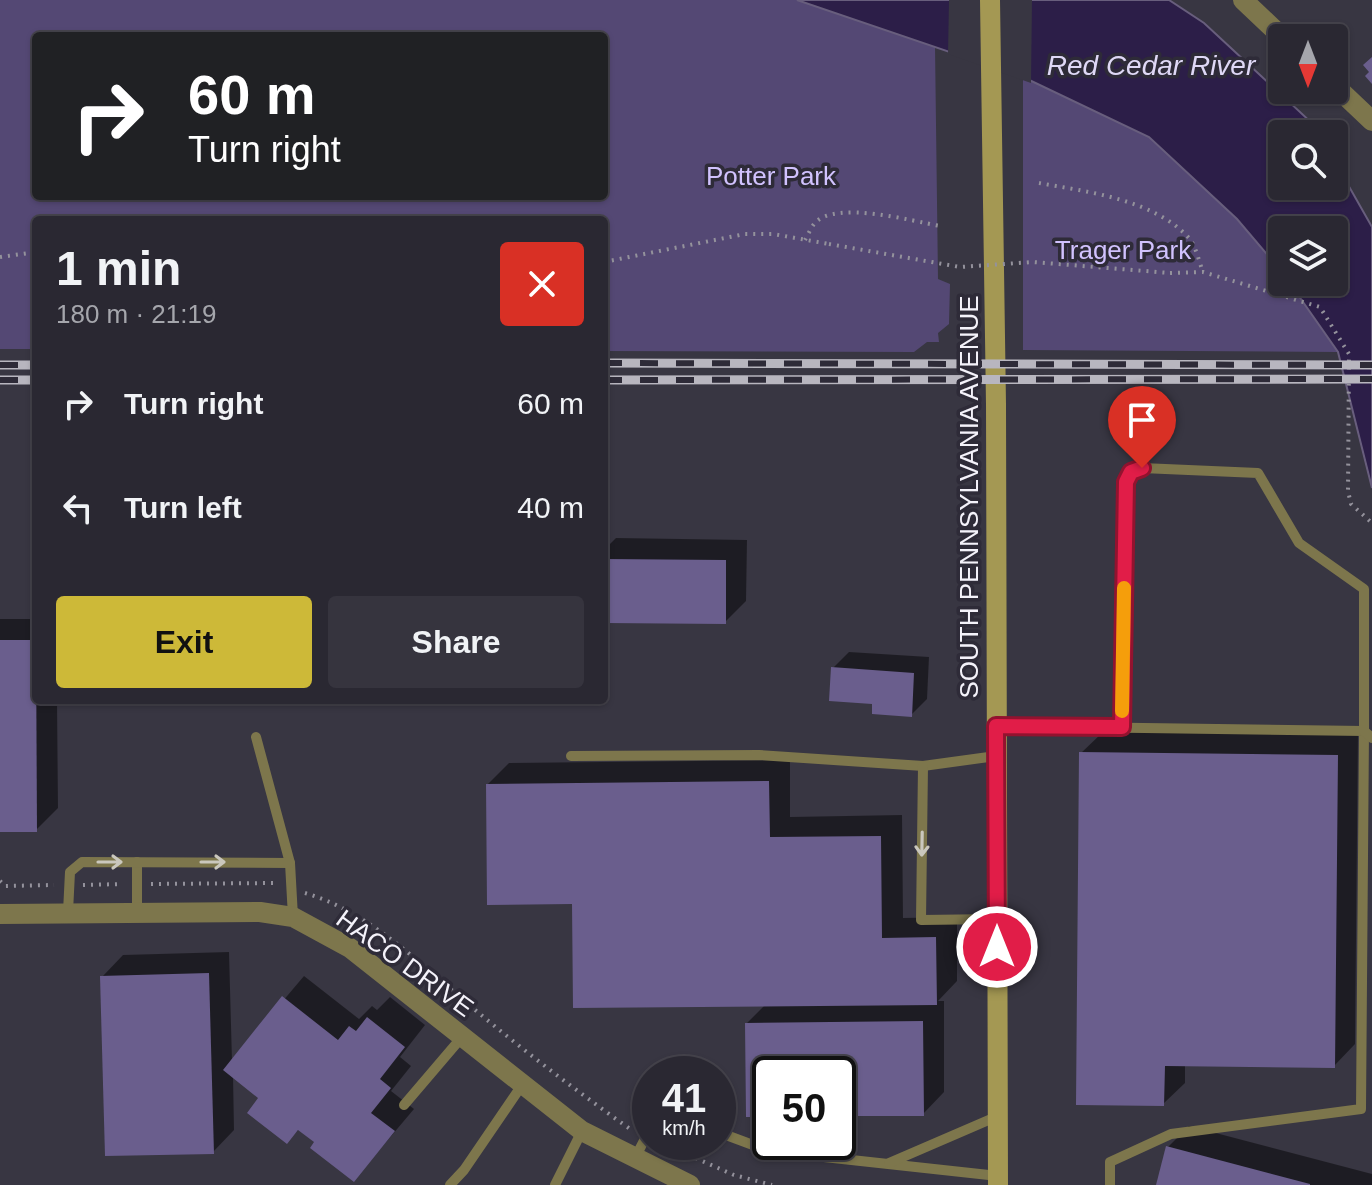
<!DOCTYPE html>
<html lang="en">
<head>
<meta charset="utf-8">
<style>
  body { margin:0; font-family:Helvetica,sans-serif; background:#36343e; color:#f1f3f6; height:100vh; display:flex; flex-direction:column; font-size:30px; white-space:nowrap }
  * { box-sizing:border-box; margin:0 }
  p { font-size:26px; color:#a5a6ac }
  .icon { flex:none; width:44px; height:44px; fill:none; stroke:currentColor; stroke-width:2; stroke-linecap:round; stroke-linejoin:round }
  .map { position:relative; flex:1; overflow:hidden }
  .panel { position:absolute; left:32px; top:216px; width:576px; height:488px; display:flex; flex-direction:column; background:#2a2832; border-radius:8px; box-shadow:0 2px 6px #0004,0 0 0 2px #46444d }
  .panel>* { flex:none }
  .guide { position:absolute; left:32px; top:32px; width:576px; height:168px; border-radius:8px; box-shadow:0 2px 6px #0004,0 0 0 2px #46444d; background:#202124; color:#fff; overflow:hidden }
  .needle { width:52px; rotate:180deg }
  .buttons { position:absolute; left:1268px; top:24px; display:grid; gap:16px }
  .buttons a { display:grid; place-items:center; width:80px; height:80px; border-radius:8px; background:#2a2832; box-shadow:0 2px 6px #0004,0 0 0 2px #46444d; font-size:40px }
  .speed { position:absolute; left:632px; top:1056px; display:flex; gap:16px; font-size:40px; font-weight:700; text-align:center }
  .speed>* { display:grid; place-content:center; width:104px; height:104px; border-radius:50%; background:#2a2832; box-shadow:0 2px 6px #0004,0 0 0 2px #46444d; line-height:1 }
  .speed small { font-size:20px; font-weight:400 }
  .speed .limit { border:4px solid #111; border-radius:12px; background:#fff; color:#111 }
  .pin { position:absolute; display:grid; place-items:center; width:68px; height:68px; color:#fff; margin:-82px -34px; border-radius:50% 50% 50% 0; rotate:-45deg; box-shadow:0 0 8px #0007 }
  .pin .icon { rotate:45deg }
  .me { position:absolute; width:88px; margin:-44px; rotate:0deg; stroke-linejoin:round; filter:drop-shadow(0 0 6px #0008) }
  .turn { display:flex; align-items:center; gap:28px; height:168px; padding:0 24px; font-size:36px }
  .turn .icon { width:104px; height:104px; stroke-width:2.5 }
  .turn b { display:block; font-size:56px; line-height:68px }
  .round { display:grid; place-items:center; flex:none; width:84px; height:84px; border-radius:8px; background:#36343e }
  .summary { display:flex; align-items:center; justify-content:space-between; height:136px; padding:0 24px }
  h1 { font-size:48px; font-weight:600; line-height:60px }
  .button { display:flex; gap:16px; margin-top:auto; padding:16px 24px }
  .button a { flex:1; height:92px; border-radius:8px; background:#cdb938; color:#111; font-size:32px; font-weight:600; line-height:92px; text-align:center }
  .button a+a { background:#36343e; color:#f1f3f6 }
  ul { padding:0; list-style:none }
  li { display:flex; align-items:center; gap:24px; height:104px; padding:0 24px }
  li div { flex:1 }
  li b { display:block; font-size:30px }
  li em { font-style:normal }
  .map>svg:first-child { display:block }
  .green { fill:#544874; fill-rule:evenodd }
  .water { fill:#2c1e48; stroke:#685e7d; stroke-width:2 }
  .pier { fill:#383642 }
  .shadow { fill:#0007 }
  .building { fill:#6a5e8d }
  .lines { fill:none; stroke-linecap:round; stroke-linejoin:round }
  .path { stroke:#94929c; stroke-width:4; stroke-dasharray:2 6; stroke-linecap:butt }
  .lane { stroke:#7d764c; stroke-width:10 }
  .street { stroke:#7d764c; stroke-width:20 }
  .secondary { stroke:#a49853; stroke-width:20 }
  .rail-casing { stroke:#b8b6bf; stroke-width:9 }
  .rail { stroke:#2e2b38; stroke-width:6; stroke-dasharray:18; stroke-linecap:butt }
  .path-bridge { stroke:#94929c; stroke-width:4; stroke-dasharray:2 6; stroke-linecap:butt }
  .oneway { stroke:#cac7bd }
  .route-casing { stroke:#92132f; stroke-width:20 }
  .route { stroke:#e11d48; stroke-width:14 }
  .slow { stroke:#f59e0b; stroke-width:14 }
  .labels { text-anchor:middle; stroke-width:7; stroke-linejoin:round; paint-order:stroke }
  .park-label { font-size:26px; fill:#d1c2fe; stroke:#2e2b38 }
  .street-label { font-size:26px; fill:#f4f2fa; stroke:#2e2b38 }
  .water-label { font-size:28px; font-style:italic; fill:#dfd8f6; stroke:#2e2b38 }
</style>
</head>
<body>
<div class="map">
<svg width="1372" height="1185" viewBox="0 0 1372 1185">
  <rect width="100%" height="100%" fill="#383642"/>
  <g class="green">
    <path d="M 0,0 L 797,0 L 935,46 L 938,279 L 950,284 L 949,324 L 938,333 L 939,342 L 927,342 L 914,352 L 604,351 L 604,220 L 36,220 L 36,349 L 0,349 ZM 36,36 L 604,36 L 604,196 L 36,196 Z"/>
    <polygon points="1023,77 1149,137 1237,219 1282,271 1282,282 1289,282 1338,352 1023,350"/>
  </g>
  <polygon class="water" points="797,0 1169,0 1204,23 1314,125 1319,134 1282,134 1282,186 1334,186 1334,160 1372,227 1372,488 1338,352 1289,282 1334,282 1334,230 1282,230 1282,272 1237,219 1149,137 1023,77"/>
  <polygon class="pier" points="949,0 1032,0 1031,83 948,54"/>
  <g class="shadow">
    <polygon points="616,538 747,540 746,601 725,622 604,621 604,550"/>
    <polygon points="0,619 36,619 36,700 57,700 58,808 36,830 0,830"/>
    <polygon points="849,652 929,657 927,699 911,715 874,702 833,668"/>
    <polygon points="1103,732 1358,734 1355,1044 1334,1066 1185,1064 1185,1083 1163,1104 1081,753"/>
    <polygon points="790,760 790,817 902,815 903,918 957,917 957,981 938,1001 944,1001 944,1092 923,1114 838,1114 838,1074 770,1074 770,1115 747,1023 766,1004 574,902 488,784 509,763"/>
    <polygon points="229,952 232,1061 304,976 359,1019 372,1006 377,1010 390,997 425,1025 400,1057 411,1066 391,1091 414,1109 354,1180 300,1128 287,1142 261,1097 233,1075 234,1130 213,1152 102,977 123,955"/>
    <polygon points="1189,1126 1372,1174 1372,1185 1158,1185 1168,1147"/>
  </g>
  <g class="building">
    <polygon points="1372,57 1372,84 1365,76 1369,72 1363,65"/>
    <polygon points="604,559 726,560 726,624 604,623"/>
    <polygon points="0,640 36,640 37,832 0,832"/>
    <polygon points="831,667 914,673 912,717 872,714 872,704 829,701"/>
    <polygon points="1079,752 1338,755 1335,1068 1165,1066 1164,1106 1076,1105"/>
    <polygon points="769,781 770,837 881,836 882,938 936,937 937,1005 573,1008 572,904 487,905 486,784"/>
    <polygon points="209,973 214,1154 105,1156 100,976"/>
    <polygon points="282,996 338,1040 349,1026 356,1031 367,1017 405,1047 380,1079 391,1088 371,1113 395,1131 354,1182 310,1148 314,1142 298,1130 287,1144 247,1113 258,1098 223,1070"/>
    <polygon points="923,1021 924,1116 838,1116 838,1074 770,1074 770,1117 746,1117 745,1023"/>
    <polygon points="1166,1146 1310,1184 1310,1185 1156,1185"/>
  </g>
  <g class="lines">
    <g class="path">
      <path d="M 1039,183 C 1088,192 1153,199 1189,238 C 1196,246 1199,262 1203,272"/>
      <path d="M 805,240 C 808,235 811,227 815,223 C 836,200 912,221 940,226"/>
      <polyline points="0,257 36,252"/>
      <polyline points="604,262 745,234 773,234 829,244"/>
      <polyline points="1170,273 1203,272 1320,307 1349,354 1348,491 1351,504 1372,523"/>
      <polyline points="0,881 5,886 54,885"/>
      <polyline points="151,884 274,883"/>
      <polyline points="83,885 122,884"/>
      <path d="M 305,893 C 373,913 426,970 480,1014 C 528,1054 578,1092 630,1129"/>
      <polyline points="659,1142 734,1175 772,1185"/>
    </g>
    <g class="lane">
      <polyline points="996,726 1364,731 1361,1109 1171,1134 1110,1162 1110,1185"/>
      <polyline points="1122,727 1126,482 1131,472 1142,468 1258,473 1299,543 1364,589 1364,731 1372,738"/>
      <polyline points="256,737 290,863 293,917"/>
      <polyline points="571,756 759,755 923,766 996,756"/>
      <polyline points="923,766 921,920 997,919"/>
      <polyline points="137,862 137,912"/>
      <polyline points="68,912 70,872 82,862 290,863"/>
      <polyline points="404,1105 462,1037"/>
      <polyline points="718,1132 769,1151 998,1176"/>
      <polyline points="635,1158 650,1129"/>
      <polyline points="889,1163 998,1116"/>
      <polyline points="450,1185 464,1170 522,1085"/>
      <polyline points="555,1185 582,1131"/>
    </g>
    <g class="street">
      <polyline points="1243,0 1283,38"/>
      <polyline points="1334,85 1372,121"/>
      <polyline points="0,914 260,912 293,917 350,948 582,1131 690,1185"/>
    </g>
    <polyline class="secondary" points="990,0 996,404 998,1185"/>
    <defs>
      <g id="rail">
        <polyline points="604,363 1372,365"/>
        <polyline points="0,365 36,365"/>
        <polyline points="0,380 36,380"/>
        <polyline points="604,380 1372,379"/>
      </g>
    </defs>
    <use href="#rail" class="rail-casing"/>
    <use href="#rail" class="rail"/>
    <polyline class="path-bridge" points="829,244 960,267 1033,262 1170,273"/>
  </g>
  <defs><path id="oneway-shaft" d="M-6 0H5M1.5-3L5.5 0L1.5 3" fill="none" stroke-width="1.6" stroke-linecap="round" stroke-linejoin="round" transform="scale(2)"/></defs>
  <g class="oneway">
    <use href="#oneway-shaft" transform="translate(922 844) rotate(91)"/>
    <use href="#oneway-shaft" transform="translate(110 862)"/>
    <use href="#oneway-shaft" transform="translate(213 862)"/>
  </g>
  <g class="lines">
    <defs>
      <polyline id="route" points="997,947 996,726 1122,727 1126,482 1131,472 1142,468"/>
    </defs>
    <use href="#route" class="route-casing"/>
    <use href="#route" class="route"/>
    <polyline class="slow" points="1122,711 1124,588"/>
  </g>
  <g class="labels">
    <g class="park-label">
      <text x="771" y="185">Potter Park</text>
      <text x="1123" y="259">Trager Park</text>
    </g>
    <g class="street-label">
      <text transform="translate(969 497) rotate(-90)" y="9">SOUTH PENNSYLVANIA AVENUE</text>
      <text transform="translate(405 963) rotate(36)" y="9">HACO DRIVE</text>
    </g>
    <g class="water-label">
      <text x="1151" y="75">Red Cedar River</text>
    </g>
  </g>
</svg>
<div class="buttons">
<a><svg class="needle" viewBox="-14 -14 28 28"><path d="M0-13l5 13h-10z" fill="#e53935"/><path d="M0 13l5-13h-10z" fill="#a5a6ac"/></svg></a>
<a><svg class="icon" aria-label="search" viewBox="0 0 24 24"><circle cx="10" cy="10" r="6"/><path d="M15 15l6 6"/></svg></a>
<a><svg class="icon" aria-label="layers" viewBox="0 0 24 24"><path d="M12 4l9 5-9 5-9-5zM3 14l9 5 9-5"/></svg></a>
</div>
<div class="speed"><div>41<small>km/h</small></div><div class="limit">50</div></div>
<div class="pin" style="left:1142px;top:468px;background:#d93025"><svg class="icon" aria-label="arrive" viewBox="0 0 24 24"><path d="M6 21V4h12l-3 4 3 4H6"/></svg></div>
<svg class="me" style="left:997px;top:947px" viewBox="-20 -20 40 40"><circle r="17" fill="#e11d48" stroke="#fff" stroke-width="3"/><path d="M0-11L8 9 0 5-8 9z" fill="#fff"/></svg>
<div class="guide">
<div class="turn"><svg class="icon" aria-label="right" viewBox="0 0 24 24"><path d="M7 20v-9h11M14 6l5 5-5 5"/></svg><div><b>60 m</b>Turn right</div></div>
</div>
<section class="panel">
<div class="summary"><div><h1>1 min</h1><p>180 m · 21:19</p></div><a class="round" style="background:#d93025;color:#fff"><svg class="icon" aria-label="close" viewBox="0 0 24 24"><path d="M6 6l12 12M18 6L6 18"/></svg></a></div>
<ul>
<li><svg class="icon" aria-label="right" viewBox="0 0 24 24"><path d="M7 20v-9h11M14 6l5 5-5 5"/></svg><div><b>Turn right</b></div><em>60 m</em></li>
<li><svg class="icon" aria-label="left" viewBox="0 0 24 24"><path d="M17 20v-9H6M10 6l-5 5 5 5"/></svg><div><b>Turn left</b></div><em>40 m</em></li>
</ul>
<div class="button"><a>Exit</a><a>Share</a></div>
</section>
</div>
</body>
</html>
